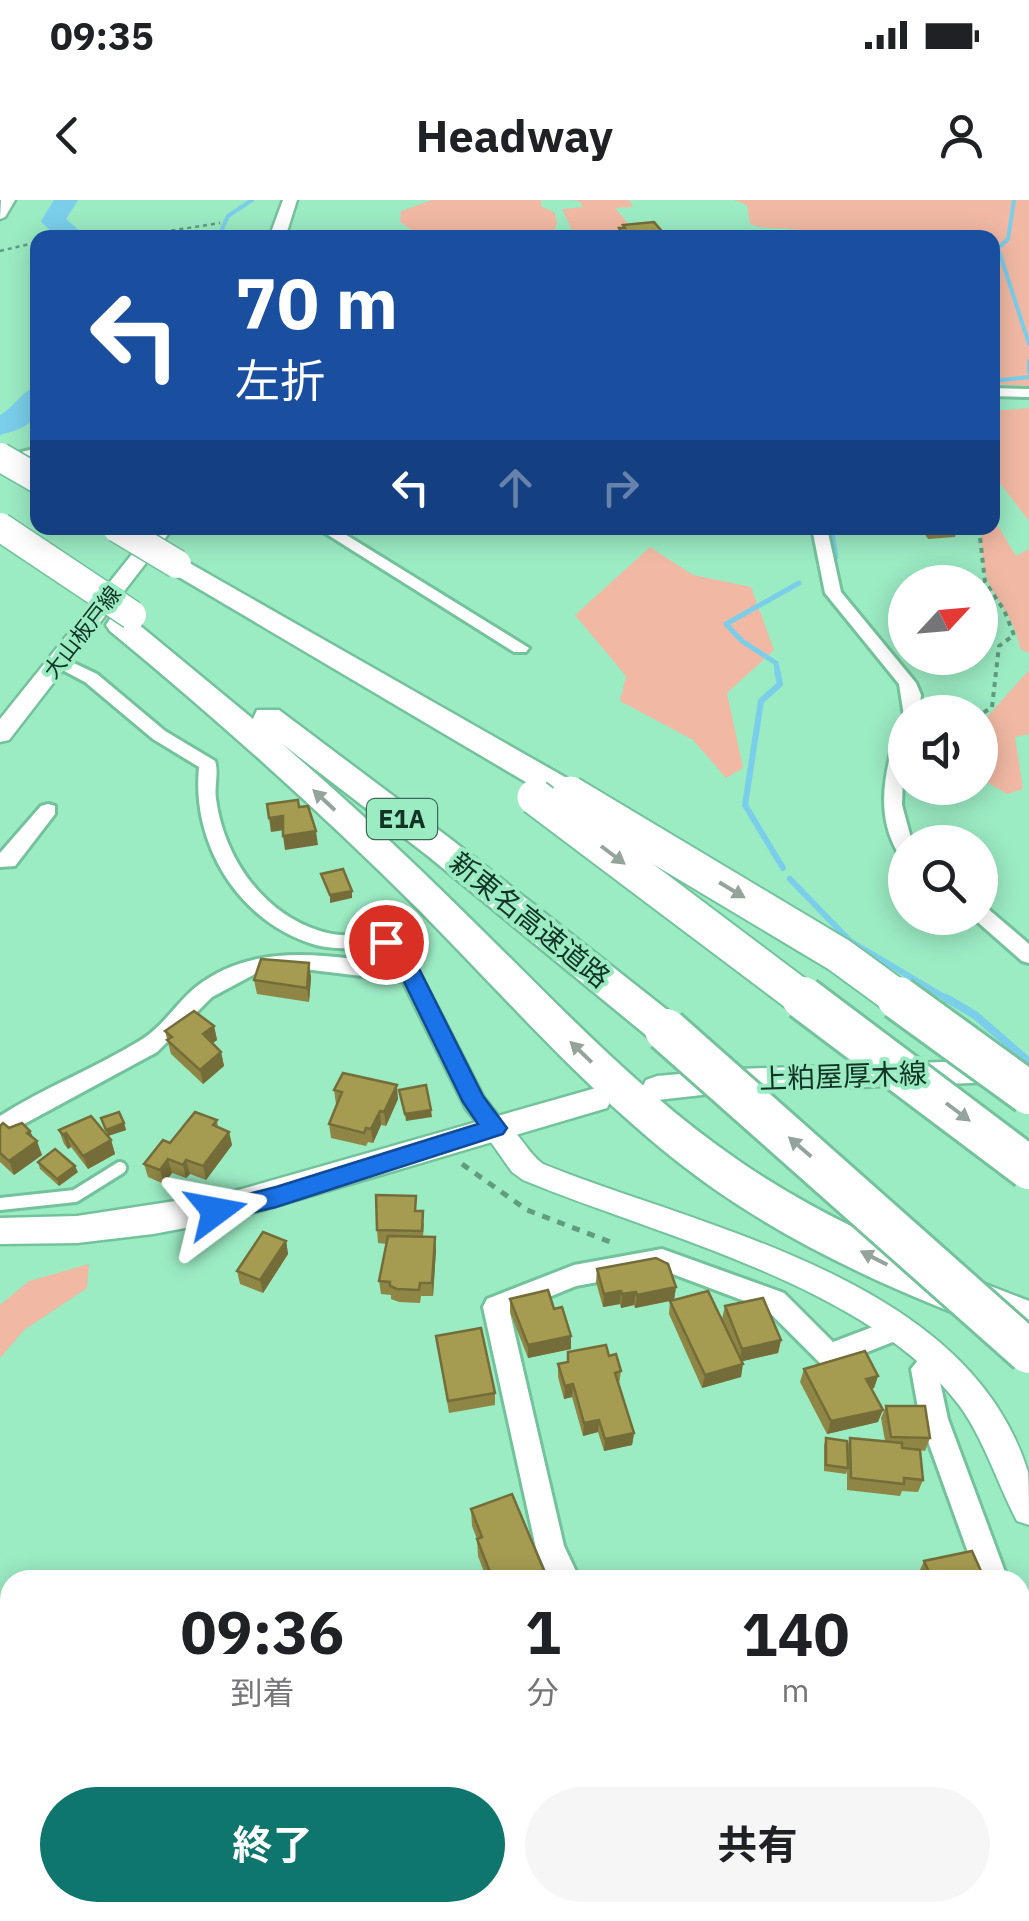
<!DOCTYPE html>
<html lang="ja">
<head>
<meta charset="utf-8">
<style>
  body { margin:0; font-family:"IBM Plex Sans","Noto Sans JP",sans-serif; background:#f6f6f6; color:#202124; height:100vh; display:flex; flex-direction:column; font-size:38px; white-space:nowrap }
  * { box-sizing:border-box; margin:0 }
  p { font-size:32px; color:#757577 }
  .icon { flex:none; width:55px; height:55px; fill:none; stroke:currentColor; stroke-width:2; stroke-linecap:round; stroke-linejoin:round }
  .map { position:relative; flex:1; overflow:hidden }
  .sheet { position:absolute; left:0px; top:1370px; width:1030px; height:352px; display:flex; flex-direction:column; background:#fff; border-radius:30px 30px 0 0; box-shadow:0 5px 25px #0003 }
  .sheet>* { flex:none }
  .hud { position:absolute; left:30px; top:30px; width:970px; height:305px; border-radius:20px; box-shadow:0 5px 25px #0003; background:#1a4fa0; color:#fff; overflow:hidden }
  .needle { width:65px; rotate:64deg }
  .tools { position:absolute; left:888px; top:365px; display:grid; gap:20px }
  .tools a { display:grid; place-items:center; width:110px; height:110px; border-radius:50%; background:#fff; box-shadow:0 5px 25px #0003; font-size:50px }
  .pin { position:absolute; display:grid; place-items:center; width:85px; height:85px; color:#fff; margin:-42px; border:5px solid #fff; border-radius:50%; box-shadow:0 2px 10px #0007 }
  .me { position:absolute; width:110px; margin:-55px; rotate:77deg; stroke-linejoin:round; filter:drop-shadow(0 0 8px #0008) }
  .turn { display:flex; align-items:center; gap:35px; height:210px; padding:0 40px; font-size:45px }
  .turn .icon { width:130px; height:130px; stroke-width:2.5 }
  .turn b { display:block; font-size:70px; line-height:85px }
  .lanes { display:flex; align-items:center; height:95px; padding:0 40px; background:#0003; justify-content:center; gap:50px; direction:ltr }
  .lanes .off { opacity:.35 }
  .eta { display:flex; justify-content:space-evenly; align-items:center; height:170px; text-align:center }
  .eta b { font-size:60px; font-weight:700; line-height:70px }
  .button { display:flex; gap:20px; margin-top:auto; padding:20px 40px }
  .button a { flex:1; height:115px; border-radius:60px; background:#0f766e; color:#fff; font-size:40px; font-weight:700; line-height:115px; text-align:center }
  .button a+a { background:#f6f6f6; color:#202124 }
  .status { display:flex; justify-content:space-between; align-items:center; height:70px; padding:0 50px; background:#fff; direction:ltr }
  .status svg { height:28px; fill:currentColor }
  header { display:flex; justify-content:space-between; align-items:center; height:130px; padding:0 40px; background:#fff; font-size:45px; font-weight:700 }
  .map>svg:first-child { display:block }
  .built { fill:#89e3b7 }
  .green { fill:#f1b9a4 }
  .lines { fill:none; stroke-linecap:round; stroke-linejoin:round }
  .stream-far3 { stroke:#7aceea; stroke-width:4 }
  .stream-far2 { stroke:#7aceea; stroke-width:5 }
  .stream-far1 { stroke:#7aceea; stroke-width:6 }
  .stream { stroke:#7aceea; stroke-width:8 }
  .river { fill:#7aceea; fill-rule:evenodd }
  .service-casing { stroke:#73c29c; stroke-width:18 }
  .minor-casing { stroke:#73c29c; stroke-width:6 }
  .tertiary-casing { stroke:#73c29c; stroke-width:4 }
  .secondary-casing { stroke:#73c29c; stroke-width:5 }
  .motorway-casing { stroke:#73c29c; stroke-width:5 }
  .path-far2 { stroke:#609c7e; stroke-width:2.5; stroke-dasharray:4 4; stroke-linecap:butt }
  .path-far1 { stroke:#609c7e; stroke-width:4; stroke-dasharray:5 5; stroke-linecap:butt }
  .path { stroke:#609c7e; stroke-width:5; stroke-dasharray:8 8; stroke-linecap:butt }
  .service { stroke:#fff; stroke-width:12 }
  .minor { fill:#fff; fill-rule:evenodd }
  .tertiary { fill:#fff; fill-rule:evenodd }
  .secondary { fill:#fff; fill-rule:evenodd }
  .motorway { fill:#fff; fill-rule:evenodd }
  .motorway-bridge-far2-casing { stroke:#73c29c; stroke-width:31; stroke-linecap:butt }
  .motorway-bridge-far1-casing { stroke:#73c29c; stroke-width:39; stroke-linecap:butt }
  .motorway-bridge-casing { stroke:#73c29c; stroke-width:48; stroke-linecap:butt }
  .motorway-bridge-far2 { stroke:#fff; stroke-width:28 }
  .motorway-bridge-far1 { stroke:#fff; stroke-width:35 }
  .motorway-bridge { stroke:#fff; stroke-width:42 }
  .wall { fill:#8f8646 }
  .shaded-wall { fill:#746d39 }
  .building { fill:#a69c51; stroke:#746d39; stroke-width:2.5 }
  .oneway { fill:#94a49d }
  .route { fill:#1a73e8; stroke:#114b97; stroke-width:2.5 }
  .labels { text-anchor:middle; stroke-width:8; stroke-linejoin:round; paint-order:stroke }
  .far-street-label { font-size:22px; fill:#123425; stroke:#9bebc3 }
  .shield { fill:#9bebc3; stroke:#3b6b54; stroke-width:2.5 }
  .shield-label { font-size:25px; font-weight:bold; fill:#123425 }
  .street-label { font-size:28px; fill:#123425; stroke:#9bebc3 }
</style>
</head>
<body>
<div class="status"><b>09:35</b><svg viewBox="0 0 49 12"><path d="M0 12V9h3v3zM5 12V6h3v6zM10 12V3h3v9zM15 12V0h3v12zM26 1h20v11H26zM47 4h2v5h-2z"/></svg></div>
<header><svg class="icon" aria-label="back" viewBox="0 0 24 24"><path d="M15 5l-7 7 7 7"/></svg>Headway<svg class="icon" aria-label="person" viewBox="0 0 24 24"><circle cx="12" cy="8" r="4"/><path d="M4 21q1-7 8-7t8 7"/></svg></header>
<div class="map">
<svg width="1029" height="1721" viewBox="0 0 1029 1721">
  <rect width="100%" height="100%" fill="#9bebc3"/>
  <polygon class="built" points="1020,1499 1029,1509 1029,1721 434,1721 435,1712 1020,1712"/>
  <g class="green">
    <polygon points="432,0 541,0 541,6 555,13 557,24 551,37 423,38 400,22 401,11"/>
    <polygon points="570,0 629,0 633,7 615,8 639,37 575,37 562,9 583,7 579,1"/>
    <path d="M 734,0 L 1029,0 L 1029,186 L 993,184 L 992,38 L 813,37 C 795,23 771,33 750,24 L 747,5 Z"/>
    <polygon points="1029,208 1029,321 993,274 992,211"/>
    <path d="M 998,326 L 1016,356 L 1029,349 L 1029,453 L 1020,449 C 1016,422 1001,407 989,384 C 981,367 982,346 981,328 Z"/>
    <polygon points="650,347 693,375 751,387 774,450 727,493 743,568 726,578 693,540 620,501 626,476 575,415"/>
    <polygon points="1029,470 1029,534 1015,537 1023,589 1007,594 980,578 980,525"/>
    <polygon points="89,1064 87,1088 24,1130 0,1158 0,1105 29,1081"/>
  </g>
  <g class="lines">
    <g class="stream-far3">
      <polyline points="1014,0 1008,39 998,48 1029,144"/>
      <polyline points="218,38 228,16 252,0"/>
      <polyline points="1029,161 1029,172"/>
      <polyline points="992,181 1029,177"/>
    </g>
    <g class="stream-far2">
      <polyline points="831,328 836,357"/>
      <polyline points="778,473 776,463 742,441 726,424 799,383"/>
    </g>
    <g class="stream-far1">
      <polyline points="777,470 780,484 761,501 745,605 783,668"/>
      <polyline points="790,679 850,741 951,801"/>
    </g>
    <polyline class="stream" points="946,798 975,815 1029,862"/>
    <g class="river">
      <path d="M 54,0 L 78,0 L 66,19 L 88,38 C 67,38 54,38 41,21 Z"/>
      <path d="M 38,186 C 38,220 35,226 0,235 L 0,215 C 15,207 22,190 38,186 Z"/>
    </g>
    <defs>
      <polyline id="service" points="0,1004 75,996 120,968"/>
      <g id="minor">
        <polygon points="992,188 1029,189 1029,197 992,196"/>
        <polygon points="38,248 38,256 0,265 0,257"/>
        <polygon points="317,328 335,328 529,448 526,452 514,452"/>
        <polygon points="812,328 827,328 841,392 916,483 921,495 919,512 905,512 904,516 899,484 825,393"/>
        <path d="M 59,456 L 97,474 L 165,531 L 215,561 C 219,573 214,586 216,599 C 224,657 262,713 320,731 C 347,740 376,731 403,741 L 483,897 L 507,928 L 503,934 L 487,934 L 466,908 L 403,781 L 304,769 L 255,774 L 212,797 L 157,852 L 0,937 L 0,916 C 45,887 96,868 141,840 C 164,826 176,803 196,787 C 254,741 328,755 395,765 L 385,750 C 362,746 338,751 316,745 C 239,723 191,644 199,567 L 153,539 L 85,482 L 53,465 L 50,461 Z"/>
        <path d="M 905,527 L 902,605 L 912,642 L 905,642 L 905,654 L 898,653 C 875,613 885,574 896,532 Z"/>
        <polygon points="48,604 55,606 55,614 15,666 0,667 0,653 41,606"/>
        <polygon points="980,706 987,708 1029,744 1029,763 1022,761 973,718 980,718"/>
        <polygon points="662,1049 784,1093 833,1142 899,1117 908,1120 912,1128 908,1136 829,1167 820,1163 766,1109 662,1070 576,1086 510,1113 564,1346 580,1380 550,1380 536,1348 483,1107 487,1099 574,1065"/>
        <polygon points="936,1145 945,1149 949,1157 938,1173 948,1219 1008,1380 978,1380 920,1219 911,1169 927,1149"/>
        <polygon points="1020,1439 1029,1443 1029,1489 1020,1486"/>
      </g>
      <path id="tertiary" d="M 495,917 C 516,924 525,951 543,964 C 707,1030 969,1079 1028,1272 C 1029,1287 1029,1309 1029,1325 L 1017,1321 C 997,1283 984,1239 959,1205 C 868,1085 658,1036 523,980 L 512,972 L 481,928 L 485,920 Z"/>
      <g id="secondary">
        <polygon points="15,0 5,17 0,19 1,0"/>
        <polygon points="283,0 297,0 285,38 269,38"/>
        <polygon points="153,328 173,328 9,540 0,542 0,519"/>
        <polygon points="1001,860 1012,863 1016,871 1012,879 1001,882 738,891 657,900 646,896 642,888 646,880 657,876 738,869"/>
        <polygon points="596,888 607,892 611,900 607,908 228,1020 153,1034 77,1043 0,1044 0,1018 77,1016 228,993"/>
      </g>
      <g id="motorway">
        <polygon points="177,356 570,580 575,587 570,594 558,597 546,594 167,370 163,364 167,358"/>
        <path d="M 121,416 L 132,419 L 253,519 L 257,510 L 279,510 L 452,640 L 680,820 L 686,830 L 680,840 L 666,844 L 652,840 L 428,656 L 281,543 C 354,606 424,672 492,740 C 571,818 649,900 742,963 C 830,1023 929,1063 1029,1101 L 1029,1141 C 919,1102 806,1054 710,986 C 601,908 513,805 419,710 C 321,612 218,520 110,431 L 106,425 L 110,419 Z"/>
      </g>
    </defs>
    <use href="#service" class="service-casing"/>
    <use href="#minor" class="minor-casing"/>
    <use href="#tertiary" class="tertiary-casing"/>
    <use href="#secondary" class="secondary-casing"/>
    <use href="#motorway" class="motorway-casing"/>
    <g class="path-far2">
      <polyline points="124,38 220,23"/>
      <polyline points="0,51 38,42"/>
    </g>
    <polyline class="path-far1" points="979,328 985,382 1004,410 1014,435 999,446 992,507 980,515"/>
    <polyline class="path" points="462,964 527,1010 613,1043"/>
    <use href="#service" class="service"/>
    <use href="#minor" class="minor"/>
    <use href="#tertiary" class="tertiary"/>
    <use href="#secondary" class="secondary"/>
    <use href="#motorway" class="motorway"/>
    <defs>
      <g id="motorway-bridge-far2">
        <polyline points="0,257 38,279"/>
        <polyline points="0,327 132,415"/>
        <polyline points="117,328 177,364"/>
      </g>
      <g id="motorway-bridge-far1">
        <polyline points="570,594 839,755 902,801"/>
        <polyline points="535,597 806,801"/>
      </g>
      <g id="motorway-bridge">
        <polyline points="803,798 1029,968"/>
        <polyline points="898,798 1029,893"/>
        <polyline points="666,830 1029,1152"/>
      </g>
    </defs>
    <use href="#motorway-bridge-far2" class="motorway-bridge-far2-casing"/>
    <use href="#motorway-bridge-far1" class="motorway-bridge-far1-casing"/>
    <use href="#motorway-bridge" class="motorway-bridge-casing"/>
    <use href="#motorway-bridge-far2" class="motorway-bridge-far2"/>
    <use href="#motorway-bridge-far1" class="motorway-bridge-far1"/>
    <use href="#motorway-bridge" class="motorway-bridge"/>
  </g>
  <g class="wall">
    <polygon points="623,25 665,35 665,38 619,38 619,28 623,28"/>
    <polygon points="921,328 957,328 955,337 928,339"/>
    <polygon points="309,763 311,778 309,802 257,794 254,780"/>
    <polygon points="214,826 217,840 212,844 221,852 224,866 203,884 171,854 165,831"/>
    <polygon points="334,890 398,899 386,926 381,925 373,943 368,942 366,946 331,938 329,924 337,904 336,904"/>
    <polygon points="101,918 124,923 126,930 108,936 111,940 115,954 88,969 71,947 68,949 64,944 59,930 108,936"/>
    <polygon points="217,920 218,927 229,932 232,945 206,980 190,974 186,978 172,973 164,984 148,977 144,964 170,943"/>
    <polygon points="0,926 30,931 42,955 14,975 0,962"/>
    <polygon points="38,962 78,972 59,986 40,969"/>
    <polygon points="417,1011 424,1024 423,1037 436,1050 433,1096 421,1096 420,1103 399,1102 391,1099 391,1095 381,1094 379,1081 386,1044 378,1043 377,1030"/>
    <polygon points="286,1041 288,1054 263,1093 240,1084 237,1071"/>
    <polygon points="597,1069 676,1087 674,1100 722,1119 725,1106 781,1140 778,1153 742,1161 741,1177 702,1188 669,1114 670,1101 635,1108 634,1105 621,1108 620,1104 603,1107 596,1082"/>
    <polygon points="510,1099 554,1109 571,1149 528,1158 510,1112"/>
    <polygon points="436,1136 495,1193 495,1205 449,1213"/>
    <polygon points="609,1156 621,1171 619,1184 634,1233 632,1245 604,1251 598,1232 583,1236 572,1197 564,1199 558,1177 558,1164"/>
    <polygon points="804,1169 878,1176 874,1188 871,1189 878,1222 827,1234 800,1182"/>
    <polygon points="886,1206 930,1238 925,1251 920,1250 923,1280 918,1292 902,1291 900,1296 847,1290 847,1271 846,1274 824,1271 824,1245 826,1238 847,1247 850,1238 885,1241 881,1218"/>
    <polygon points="471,1309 548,1380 487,1380 478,1356 477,1339 472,1326"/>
    <polygon points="924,1361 985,1380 900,1380 902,1375 919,1372"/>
    <polygon points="918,1712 1020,1712 1029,1721 921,1721"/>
  </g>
  <g class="shaded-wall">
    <polygon points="283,616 285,630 271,632 269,618"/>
    <polygon points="316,631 318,645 285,650 283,636"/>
    <polygon points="352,691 352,698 330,703 330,695"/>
    <polygon points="309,763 311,778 309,802 307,788"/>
    <polygon points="214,826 217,840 206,848 203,834"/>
    <polygon points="221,852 224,866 203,884 200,870"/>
    <polygon points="397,885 398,899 386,926 384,912"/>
    <polygon points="431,910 432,917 406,921 405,914"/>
    <polygon points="380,911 381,925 373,943 371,929"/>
    <polygon points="124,923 126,930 108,936 106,930"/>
    <polygon points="30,931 35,943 37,941 42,955 14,975 9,961 27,933"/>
    <polygon points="229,932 232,945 206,980 203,966"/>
    <polygon points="66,933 71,947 68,949 63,935"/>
    <polygon points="111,940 115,954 88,969 83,956"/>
    <polygon points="168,959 172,973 164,984 160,970"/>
    <polygon points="186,960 190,974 186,978 183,965"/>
    <polygon points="75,966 78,972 59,986 57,979"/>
    <polygon points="435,1037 436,1050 433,1096 432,1083"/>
    <polygon points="286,1041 288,1054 263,1093 260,1080"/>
    <polygon points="676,1087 674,1100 635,1108 637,1095"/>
    <polygon points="621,1091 620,1104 603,1107 604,1094"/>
    <polygon points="636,1092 634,1105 621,1108 622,1094"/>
    <polygon points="571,1136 571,1149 528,1158 528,1145"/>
    <polygon points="781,1140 778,1153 739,1162 742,1149"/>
    <polygon points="743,1164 741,1177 702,1188 705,1175"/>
    <polygon points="878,1176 874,1188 862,1192 866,1179"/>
    <polygon points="573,1184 572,1197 564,1199 565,1186"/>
    <polygon points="883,1210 878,1222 827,1234 831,1221"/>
    <polygon points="599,1220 598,1232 583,1236 584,1223"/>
    <polygon points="634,1233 632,1245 604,1251 605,1239"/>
  </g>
  <g class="building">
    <polygon points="654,22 665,35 632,37 622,34 619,28 625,28 623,25"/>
    <polygon points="538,32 540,38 521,38 519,33"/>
    <polygon points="298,600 299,607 308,606 316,631 283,636 283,616 269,618 267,604"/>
    <polygon points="343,669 352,691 330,695 321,674"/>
    <polygon points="261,759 309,763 307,788 254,780"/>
    <polygon points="194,811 214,826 203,834 221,852 200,870 167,840 172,837 165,831"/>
    <polygon points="343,873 397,885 384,912 380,911 371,929 366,928 364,933 329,924 342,892 334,890"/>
    <polygon points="426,885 431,910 405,914 399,890"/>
    <polygon points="119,912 124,923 106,930 101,918"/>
    <polygon points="195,912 217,920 213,925 229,932 203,966 186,960 183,965 168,959 160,970 144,964 163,940 170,943"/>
    <polygon points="91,916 111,940 83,956 66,933 63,935 59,930"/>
    <polygon points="3,923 9,928 22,923 30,931 27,933 37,941 9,961 0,953 0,926"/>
    <polygon points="55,949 75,966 57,979 38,962"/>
    <polygon points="376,995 416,996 415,1011 423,1011 422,1031 377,1030"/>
    <polygon points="263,1032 286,1041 260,1080 237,1071"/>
    <polygon points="388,1036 435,1037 432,1083 420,1083 419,1090 397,1089 390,1086 390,1082 379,1081"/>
    <polygon points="656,1058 668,1064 676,1087 637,1095 636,1092 622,1094 621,1091 604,1094 597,1069"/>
    <polygon points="548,1090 554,1109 562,1107 571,1136 528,1145 510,1099"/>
    <polygon points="708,1091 743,1164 705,1175 670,1101"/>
    <polygon points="763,1098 781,1140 742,1149 725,1106"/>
    <polygon points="481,1128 495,1193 448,1201 436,1136"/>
    <polygon points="606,1145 609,1156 616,1154 621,1171 615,1173 634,1233 605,1239 599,1220 584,1223 573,1184 565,1186 558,1164 568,1162 568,1152"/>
    <polygon points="865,1151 878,1176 866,1179 883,1210 831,1221 804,1169"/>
    <polygon points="886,1206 925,1206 930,1238 891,1237"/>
    <polygon points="826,1238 847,1241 848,1268 826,1265"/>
    <polygon points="850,1238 902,1243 902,1248 920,1250 923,1280 904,1278 904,1284 851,1278"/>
    <polygon points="512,1294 548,1380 493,1380 477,1339 482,1337 471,1309"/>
    <polygon points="972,1351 985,1380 904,1380 902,1375 928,1370 924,1361"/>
    <polygon points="1029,1613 1029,1721 943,1721 940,1712 1020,1712 1020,1614"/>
    <polygon points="495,1712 645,1712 647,1721 495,1721"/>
  </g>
  <defs><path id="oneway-solid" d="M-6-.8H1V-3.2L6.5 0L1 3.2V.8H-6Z" transform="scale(2.5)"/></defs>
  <g class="oneway">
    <use href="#oneway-solid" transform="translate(324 600) rotate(-137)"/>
    <use href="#oneway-solid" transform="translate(613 655) rotate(37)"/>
    <use href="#oneway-solid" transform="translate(732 690) rotate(31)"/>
    <use href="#oneway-solid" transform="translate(581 852) rotate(-136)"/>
    <use href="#oneway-solid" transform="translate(958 912) rotate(37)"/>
    <use href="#oneway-solid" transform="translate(800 947) rotate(-139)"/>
    <use href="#oneway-solid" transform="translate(874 1058) rotate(-153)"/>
  </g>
  <polygon class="route" points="386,735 407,745 483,896 507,928 503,934 276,1007 216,1021 207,1018 203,1011 207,1004 276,987 478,924 463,902 391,755 375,742"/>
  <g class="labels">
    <g class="far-street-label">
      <text transform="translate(82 432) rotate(-52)" y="8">大山板戸線</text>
    </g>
    <rect class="shield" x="367" y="599" width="70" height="40" rx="8"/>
    <g class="shield-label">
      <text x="402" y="628">E1A</text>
    </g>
    <g class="street-label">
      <text transform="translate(530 720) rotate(39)" y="10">新東名高速道路</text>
      <text transform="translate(843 876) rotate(-2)" y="10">上粕屋厚木線</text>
    </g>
  </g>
</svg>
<div class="tools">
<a><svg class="needle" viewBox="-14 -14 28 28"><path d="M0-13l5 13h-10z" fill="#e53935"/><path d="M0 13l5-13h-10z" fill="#757577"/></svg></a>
<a><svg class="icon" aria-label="sound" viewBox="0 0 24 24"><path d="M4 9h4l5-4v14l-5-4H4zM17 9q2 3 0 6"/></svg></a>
<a><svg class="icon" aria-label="search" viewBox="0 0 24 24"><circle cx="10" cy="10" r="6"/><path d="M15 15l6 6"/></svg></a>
</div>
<div class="pin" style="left:386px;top:742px;background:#d93025"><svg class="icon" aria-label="arrive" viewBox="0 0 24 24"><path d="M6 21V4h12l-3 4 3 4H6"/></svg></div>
<svg class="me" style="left:216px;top:1011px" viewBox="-20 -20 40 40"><path d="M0-17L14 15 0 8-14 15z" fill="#1a73e8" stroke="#fff" stroke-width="4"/></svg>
<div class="hud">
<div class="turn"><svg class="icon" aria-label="left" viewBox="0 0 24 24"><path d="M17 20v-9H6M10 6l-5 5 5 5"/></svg><div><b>70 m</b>左折</div></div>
<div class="lanes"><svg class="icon" aria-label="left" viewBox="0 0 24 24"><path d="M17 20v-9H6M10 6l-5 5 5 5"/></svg><svg class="icon off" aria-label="ahead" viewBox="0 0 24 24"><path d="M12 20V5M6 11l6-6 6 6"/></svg><svg class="icon off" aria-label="right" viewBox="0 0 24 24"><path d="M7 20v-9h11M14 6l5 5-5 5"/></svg></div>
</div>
<section class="sheet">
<div class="eta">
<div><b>09:36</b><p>到着</p></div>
<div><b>1</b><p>分</p></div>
<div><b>140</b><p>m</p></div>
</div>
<div class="button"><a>終了</a><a>共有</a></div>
</section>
</div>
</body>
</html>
